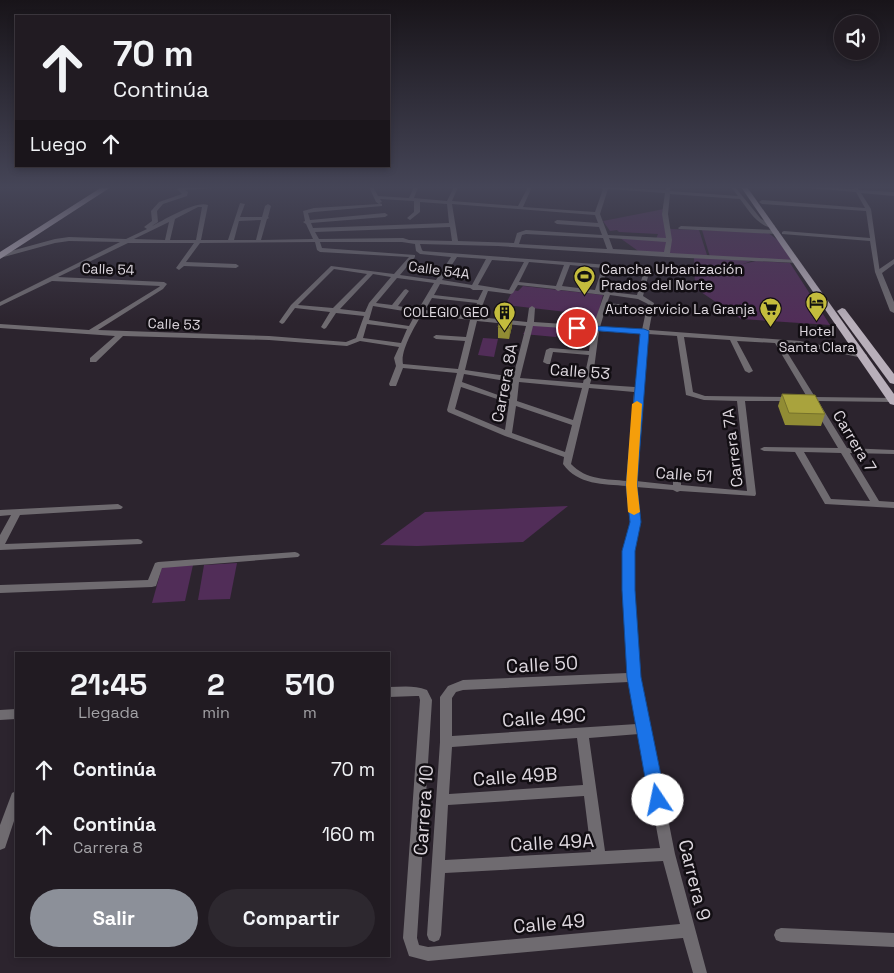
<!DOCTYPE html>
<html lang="es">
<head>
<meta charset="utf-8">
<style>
  body { margin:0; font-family:"Space Grotesk",sans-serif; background:#2d282f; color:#f1f3f6; height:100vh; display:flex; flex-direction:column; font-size:19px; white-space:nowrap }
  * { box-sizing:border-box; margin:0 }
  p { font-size:16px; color:#a2a1a5 }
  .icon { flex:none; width:28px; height:28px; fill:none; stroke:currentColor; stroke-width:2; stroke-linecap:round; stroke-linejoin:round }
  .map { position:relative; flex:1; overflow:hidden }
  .side { position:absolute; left:15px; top:652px; width:375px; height:305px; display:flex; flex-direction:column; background:#211b22; border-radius:0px; box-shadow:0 2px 8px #0003,0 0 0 1px #3e3940 }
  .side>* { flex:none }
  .banner { position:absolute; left:15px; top:15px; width:375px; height:152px; border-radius:0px; box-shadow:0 2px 8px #0003,0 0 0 1px #3e3940; background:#211b22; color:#f1f3f6; overflow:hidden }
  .fabs { position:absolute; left:834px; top:15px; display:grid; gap:10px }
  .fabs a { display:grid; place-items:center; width:45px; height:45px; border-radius:50%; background:#211b22; box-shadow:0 2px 8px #0003,0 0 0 1px #3e3940; font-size:25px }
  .pin { position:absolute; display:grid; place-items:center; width:42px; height:42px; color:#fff; margin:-21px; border:2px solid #fff; border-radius:50%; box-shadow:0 1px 5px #0007 }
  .me { position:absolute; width:55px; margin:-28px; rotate:349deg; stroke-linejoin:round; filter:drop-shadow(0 0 4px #0008) }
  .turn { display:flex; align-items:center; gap:18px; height:105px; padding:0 15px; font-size:22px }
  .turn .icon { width:65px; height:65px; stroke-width:2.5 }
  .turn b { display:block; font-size:35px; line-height:42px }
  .then { display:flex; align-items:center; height:48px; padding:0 15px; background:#0003; gap:10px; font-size:19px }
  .eta { display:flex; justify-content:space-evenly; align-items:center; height:85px; text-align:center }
  .eta b { font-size:30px; font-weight:600; line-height:35px }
  .cta { display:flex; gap:10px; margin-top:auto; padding:10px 15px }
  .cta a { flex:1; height:58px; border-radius:30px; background:#8c9099; color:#fff; font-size:20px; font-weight:600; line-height:58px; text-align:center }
  .cta a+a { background:#2d282f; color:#f1f3f6 }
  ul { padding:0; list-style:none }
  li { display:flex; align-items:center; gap:15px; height:65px; padding:0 15px }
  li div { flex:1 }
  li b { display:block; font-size:19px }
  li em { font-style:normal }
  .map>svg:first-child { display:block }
  .green { fill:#512d58 }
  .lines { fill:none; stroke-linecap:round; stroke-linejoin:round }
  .minor { fill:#6f6b70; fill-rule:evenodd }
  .tertiary { fill:#6f6b70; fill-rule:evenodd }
  .primary { fill:#b8afba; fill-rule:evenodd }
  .wall { fill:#918c34 }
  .shaded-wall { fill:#76722b }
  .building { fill:#a9a33d; stroke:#76722b }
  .route { fill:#1a73e8; stroke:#114b97 }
  .slow { fill:#f59e0b }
  .labels { text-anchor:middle; stroke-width:5; stroke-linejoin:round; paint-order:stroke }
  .far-street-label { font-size:14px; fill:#ddd7de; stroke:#120e13 }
  .far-poi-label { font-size:14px; fill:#ddd7de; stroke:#120e13; text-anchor:end }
  .street-label { font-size:16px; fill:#ddd7de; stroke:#120e13 }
  .near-street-label { font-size:19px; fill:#ddd7de; stroke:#120e13 }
</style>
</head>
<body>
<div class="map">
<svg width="894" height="973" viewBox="0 0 894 973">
  <rect width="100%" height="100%" fill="#2c242e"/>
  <g class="green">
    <polygon points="664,209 662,212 669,229 699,230 708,258 751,261 743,264 756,261 790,263 830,325 741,319 695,288 694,257 641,253 620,238 656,239 658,234 619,232 617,230 610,231 603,221"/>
    <polygon points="702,230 767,232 779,241 792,261 710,257"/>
    <polygon points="523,286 603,295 596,321 582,320 584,314 505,305 513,290 518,291"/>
    <polygon points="530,324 559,327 556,337 523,334"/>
    <polygon points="483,338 498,339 494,357 478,355"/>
    <polygon points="568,506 523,542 417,546 380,545 425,512"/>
    <polygon points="237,563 230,599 198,600 204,565"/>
    <polygon points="193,565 185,601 152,603 162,567"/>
  </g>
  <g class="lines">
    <g class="minor">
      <path d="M 191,187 L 214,187 L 212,188 L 185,190 L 188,192 L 187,196 L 163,204 L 157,211 L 158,222 L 152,226 C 164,220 196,200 208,205 L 201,240 L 228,240 L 240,203 L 245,204 L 240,217 L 262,217 L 265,206 L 268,204 L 271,206 L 268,217 L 269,218 L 267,219 L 261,240 L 313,239 L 306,224 L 303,222 L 305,221 L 303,211 L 314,208 L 379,204 L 376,202 L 369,187 L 373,187 L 378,196 L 409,198 L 414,187 L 418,187 L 414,198 L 447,201 L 454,187 L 458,187 L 452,201 L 518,206 L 528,187 L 532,187 L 523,207 L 595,212 L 603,189 L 600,187 L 665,190 L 666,187 L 670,187 L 670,191 L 738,196 L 731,187 L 735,187 L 761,219 L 775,226 L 775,228 C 759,228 749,211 740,199 L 670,194 L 668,214 L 672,240 L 670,253 L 796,260 L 799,262 L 798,263 L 667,257 L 498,246 L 420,244 L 422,250 L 423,251 L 649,268 L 650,269 L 643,296 L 654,303 L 649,330 L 800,341 L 866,354 L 867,356 L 863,358 L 800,345 L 782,344 L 815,397 L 894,398 L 894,402 L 818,401 L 847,448 L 894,450 L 894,454 L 850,453 L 879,501 L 894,502 L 894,508 L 825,504 L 795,452 L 764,451 L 760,449 L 764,447 L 838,448 L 810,401 L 804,401 L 803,399 L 807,397 L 775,343 L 737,341 L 753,371 L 749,373 L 745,371 L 730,340 L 684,337 L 693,392 L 705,396 L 791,397 L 795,399 L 791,401 L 745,401 L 756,494 L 755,496 L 680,491 L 677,492 L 673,490 L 636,487 L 640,522 L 634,551 L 633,591 L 640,677 L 675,854 L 707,973 L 693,973 L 683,938 L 428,961 L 409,956 L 403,938 L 420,700 L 419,696 L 416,696 L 389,697 L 389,687 C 402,687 414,685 427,690 L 432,700 L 417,938 L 419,945 L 428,947 L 680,924 L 663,861 L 445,873 L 441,935 L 439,940 L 434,942 L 429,940 L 427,935 L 440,742 L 440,697 L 448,686 L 463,680 L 628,673 L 623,591 L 624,551 L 630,522 L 627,486 C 603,484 578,485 563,464 L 564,457 L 505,436 L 448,412 L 447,410 L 457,373 L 403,368 L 396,386 L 390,386 L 389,384 L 396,366 L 394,358 L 399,347 L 360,341 L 347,346 L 269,340 L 123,336 L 96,362 L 90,362 L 90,358 L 115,336 L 0,328 L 0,324 L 89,330 L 159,287 L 160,286 L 52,281 L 0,306 L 0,302 L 120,242 L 69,241 L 55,243 L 0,258 L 0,254 L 55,239 L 69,237 L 126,239 L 147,229 L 144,227 L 152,221 L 151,211 L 159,202 L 182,194 L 177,189 L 178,188 ZM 608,189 L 665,193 L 662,214 L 666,238 L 608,235 L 600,214 ZM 380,199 L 414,201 L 414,212 L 407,218 L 410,220 L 420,212 L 420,202 L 447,204 L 449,223 L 313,228 L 311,223 L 385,217 L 388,215 L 385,213 L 310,220 L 308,213 L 314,212 L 382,206 L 382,204 L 379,203 L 382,202 ZM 452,204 L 595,215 L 598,223 L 557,220 L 554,222 L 557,224 L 599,227 L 602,235 L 526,230 L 517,233 L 514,243 L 458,241 ZM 198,207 L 202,207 L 196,240 L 170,240 L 175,219 ZM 261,220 L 256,240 L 234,240 L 239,221 ZM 169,222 L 165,240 L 134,239 ZM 450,227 L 452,241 L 409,240 L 403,238 L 319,239 L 315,232 ZM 526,234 L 603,238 L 607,249 L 519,244 L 522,235 ZM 609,238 L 666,242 L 664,252 L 613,249 ZM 315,242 L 317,250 L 320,252 L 409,257 L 394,274 L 331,266 L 291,305 L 279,322 L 282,324 L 284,323 L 295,308 L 330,312 L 321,327 L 324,329 L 326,328 L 336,313 L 364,316 L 356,338 L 346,342 L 269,336 L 98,330 L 163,289 L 167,284 L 164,282 L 58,277 L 128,243 L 194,243 L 176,268 L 179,270 L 184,266 L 236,268 L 239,266 L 236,264 L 186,262 L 200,243 ZM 320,242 L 402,242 L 415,244 L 416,251 L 420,254 L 451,257 L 436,280 L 400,275 L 415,257 L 415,255 L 322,248 ZM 457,257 L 486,259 L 472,285 L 442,280 ZM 492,260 L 524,262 L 509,290 L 478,285 ZM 529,262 L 564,265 L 556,286 L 519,282 ZM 570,265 L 602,268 L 595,290 L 562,286 ZM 608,268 L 644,271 L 637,295 L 601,291 ZM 334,269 L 367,274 L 333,308 L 298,305 ZM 373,274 L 391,277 L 369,303 L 365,312 L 340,309 ZM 397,278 L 434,283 L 418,310 L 398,306 L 409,291 L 406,289 L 404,290 L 392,305 L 376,303 ZM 440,284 L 470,288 L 473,290 L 483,290 L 478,300 L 434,295 ZM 518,285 L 555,289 L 558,291 L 561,290 L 604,295 L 593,326 L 534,322 L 535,308 L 532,306 L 529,308 L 527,322 L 478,317 L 488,291 L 511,294 L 513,293 ZM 610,295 L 638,299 L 648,304 L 647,307 L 607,303 ZM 432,298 L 477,303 L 472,316 L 425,310 ZM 373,306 L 416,313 L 409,326 L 369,320 ZM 606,307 L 646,311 L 642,330 L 600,327 ZM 422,314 L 470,320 L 466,337 L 436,335 L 433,337 L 436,339 L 465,341 L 458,369 L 403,364 C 400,351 415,326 422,314 ZM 477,321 L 526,326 L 513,377 L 465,370 ZM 367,324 L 407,329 L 401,343 L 363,338 ZM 533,326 L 592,330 L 589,351 L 550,348 L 546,350 L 543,362 L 547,364 L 550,364 L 553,352 L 589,355 L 583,383 L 520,378 ZM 599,331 L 641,334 L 635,387 L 590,384 L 594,369 ZM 648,334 L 677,336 L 686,395 L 704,400 L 737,401 L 747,491 L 681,485 L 681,472 L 677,469 L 673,472 L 673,485 L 636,481 L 642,390 ZM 464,374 L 512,382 L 509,399 L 462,382 ZM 519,382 L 582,388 L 573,420 L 517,401 ZM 461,387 L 509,403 L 505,430 L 455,409 ZM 589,388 L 634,392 L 627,481 C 607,479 586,480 571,464 ZM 516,406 L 572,425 L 565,452 L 512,433 ZM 804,452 L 841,453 L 870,501 L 831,499 ZM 629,682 L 637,724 L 452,736 L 452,698 L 456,692 L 463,690 ZM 639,734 L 660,848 L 605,851 L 589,738 ZM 577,738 L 583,785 L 449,794 L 452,747 ZM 584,796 L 591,852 L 445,860 L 448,805 Z"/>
      <polygon points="806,187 854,189 853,187 857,187 859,190 894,192 894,196 861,193 871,209 880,273 875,272 870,241 782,234 782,232 784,231 870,238 866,211 762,204 759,202 762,200 865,208 856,192 808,188"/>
      <polygon points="681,226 776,230 779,232 776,234 679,229 678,228"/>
      <polygon points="118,504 123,507 121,509 20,515 5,544 138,539 141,540 143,542 141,544 0,550 0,535 11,515 0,516 0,510"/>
      <polygon points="295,552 298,553 300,555 298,557 162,568 156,586 152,587 0,593 0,585 148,580 155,563 158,562"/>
      <polygon points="16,709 16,719 0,720 0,710"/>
      <polygon points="16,791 16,815 5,848 0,850 0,825 12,793"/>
      <polygon points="781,928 894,933 894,947 781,942 776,940 774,935 776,930"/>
    </g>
    <polygon class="tertiary" points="894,259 894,264 882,273 894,302 894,313 890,311 875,272"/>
    <g class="primary">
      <polygon points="102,187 111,187 0,259 0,252"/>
      <polygon points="741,187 747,187 894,394 894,405 890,404"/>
      <polygon points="842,308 845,309 894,374 894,384 890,383 837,311"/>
    </g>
  </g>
  <g class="wall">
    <polygon points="512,326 509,339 498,338 498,327"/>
    <polygon points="782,394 825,414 821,426 785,425 778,406"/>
  </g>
  <polygon class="shaded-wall" points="513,315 512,326 509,339 510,328"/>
  <g class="building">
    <polygon points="502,314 513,315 510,328 498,327"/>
    <polygon points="782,394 815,395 825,414 789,413"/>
  </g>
  <linearGradient id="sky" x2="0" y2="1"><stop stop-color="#181419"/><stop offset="0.58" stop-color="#454557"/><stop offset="1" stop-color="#454557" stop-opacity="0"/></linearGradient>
  <rect width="894" height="323" fill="url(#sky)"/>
  <polygon class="route" points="577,325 644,329 649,331 637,485 641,522 635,551 635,590 641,677 666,800 663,806 658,808 652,806 649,800 627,677 622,590 622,551 630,522 626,485 640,334 574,329 574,326"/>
  <polygon class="slow" points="637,401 642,404 637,485 640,512 634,515 628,512 626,485 632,404"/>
  <defs>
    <symbol id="stadium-pin" viewBox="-11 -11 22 30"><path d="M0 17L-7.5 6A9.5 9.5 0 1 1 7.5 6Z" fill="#c4bc3d" stroke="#120e13"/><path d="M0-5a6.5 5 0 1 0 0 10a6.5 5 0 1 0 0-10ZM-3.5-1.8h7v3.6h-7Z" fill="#111"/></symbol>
    <symbol id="hotel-pin" viewBox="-11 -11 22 30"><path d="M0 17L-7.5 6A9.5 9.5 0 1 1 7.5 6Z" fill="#c4bc3d" stroke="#120e13"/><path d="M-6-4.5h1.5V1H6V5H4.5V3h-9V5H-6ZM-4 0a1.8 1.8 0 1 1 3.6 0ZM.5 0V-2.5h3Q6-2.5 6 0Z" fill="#111"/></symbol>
    <symbol id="supermarket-pin" viewBox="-11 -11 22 30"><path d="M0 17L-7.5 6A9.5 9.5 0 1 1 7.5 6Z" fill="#c4bc3d" stroke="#120e13"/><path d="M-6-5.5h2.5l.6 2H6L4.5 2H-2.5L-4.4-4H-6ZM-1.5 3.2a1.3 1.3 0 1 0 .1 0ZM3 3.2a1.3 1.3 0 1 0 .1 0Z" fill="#111"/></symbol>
    <symbol id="building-pin" viewBox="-11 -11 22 30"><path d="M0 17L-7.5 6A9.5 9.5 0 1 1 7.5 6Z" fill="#c4bc3d" stroke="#120e13"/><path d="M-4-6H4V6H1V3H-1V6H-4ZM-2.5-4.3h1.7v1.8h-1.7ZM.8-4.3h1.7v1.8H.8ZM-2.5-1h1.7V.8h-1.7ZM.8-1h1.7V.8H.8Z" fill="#111"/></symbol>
  </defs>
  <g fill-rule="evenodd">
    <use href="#stadium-pin" x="572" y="264" width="25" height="34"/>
    <use href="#hotel-pin" x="804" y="290" width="25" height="34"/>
    <use href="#supermarket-pin" x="758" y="296" width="25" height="34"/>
    <use href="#building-pin" x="492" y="300" width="25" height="34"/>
  </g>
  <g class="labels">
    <g class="far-street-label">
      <text transform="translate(108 269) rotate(2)" y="5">Calle 54</text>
      <text transform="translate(439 270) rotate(8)" y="5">Calle 54A</text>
      <text transform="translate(174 324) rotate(2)" y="5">Calle 53</text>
    </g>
    <g class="far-poi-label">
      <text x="601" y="274" text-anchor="start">Cancha Urbanización<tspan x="601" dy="16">Prados del Norte</tspan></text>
      <text x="755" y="314">Autoservicio La Granja</text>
      <text x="489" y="317">COLEGIO GEO</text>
      <text x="817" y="336" text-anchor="middle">Hotel<tspan x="817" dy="16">Santa Clara</tspan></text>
    </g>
    <g class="street-label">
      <text transform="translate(580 371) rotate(4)" y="6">Calle 53</text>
      <text transform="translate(504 383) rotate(-79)" y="6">Carrera 8A</text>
      <text transform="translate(855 441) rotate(59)" y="6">Carrera 7</text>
      <text transform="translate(732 448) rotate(-97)" y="6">Carrera 7A</text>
      <text transform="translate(684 474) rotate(4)" y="6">Calle 51</text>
    </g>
    <g class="near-street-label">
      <text transform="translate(542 664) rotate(-3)" y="7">Calle 50</text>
      <text transform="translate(544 717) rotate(-4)" y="7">Calle 49C</text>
      <text transform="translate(515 776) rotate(-4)" y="7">Calle 49B</text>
      <text transform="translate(423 810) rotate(-86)" y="7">Carrera 10</text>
      <text transform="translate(552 842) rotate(-3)" y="7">Calle 49A</text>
      <text transform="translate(695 880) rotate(76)" y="7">Carrera 9</text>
      <text transform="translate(549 923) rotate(-5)" y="7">Calle 49</text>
    </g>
  </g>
</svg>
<div class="fabs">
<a><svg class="icon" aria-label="sound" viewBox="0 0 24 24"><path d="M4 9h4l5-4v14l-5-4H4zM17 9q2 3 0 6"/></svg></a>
</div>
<div class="pin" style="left:577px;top:328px;background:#d93025"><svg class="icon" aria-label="arrive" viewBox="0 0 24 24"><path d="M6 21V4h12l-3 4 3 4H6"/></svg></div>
<svg class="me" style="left:658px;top:800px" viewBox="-20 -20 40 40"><circle r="19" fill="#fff"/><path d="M0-13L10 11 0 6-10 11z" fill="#1a73e8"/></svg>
<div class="banner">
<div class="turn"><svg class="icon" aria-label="ahead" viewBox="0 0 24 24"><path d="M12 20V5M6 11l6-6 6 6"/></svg><div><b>70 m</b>Continúa</div></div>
<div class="then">Luego<svg class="icon" aria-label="ahead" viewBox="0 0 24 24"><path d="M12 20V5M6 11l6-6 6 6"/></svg></div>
</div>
<section class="side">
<div class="eta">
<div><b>21:45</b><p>Llegada</p></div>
<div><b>2</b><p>min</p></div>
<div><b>510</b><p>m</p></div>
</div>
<ul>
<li><svg class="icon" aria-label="ahead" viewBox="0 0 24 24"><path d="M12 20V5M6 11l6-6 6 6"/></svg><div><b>Continúa</b></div><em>70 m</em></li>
<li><svg class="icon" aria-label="ahead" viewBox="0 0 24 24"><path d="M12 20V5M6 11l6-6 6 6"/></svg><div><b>Continúa</b><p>Carrera 8</p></div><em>160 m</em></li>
</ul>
<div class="cta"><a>Salir</a><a>Compartir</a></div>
</section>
</div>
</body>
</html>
